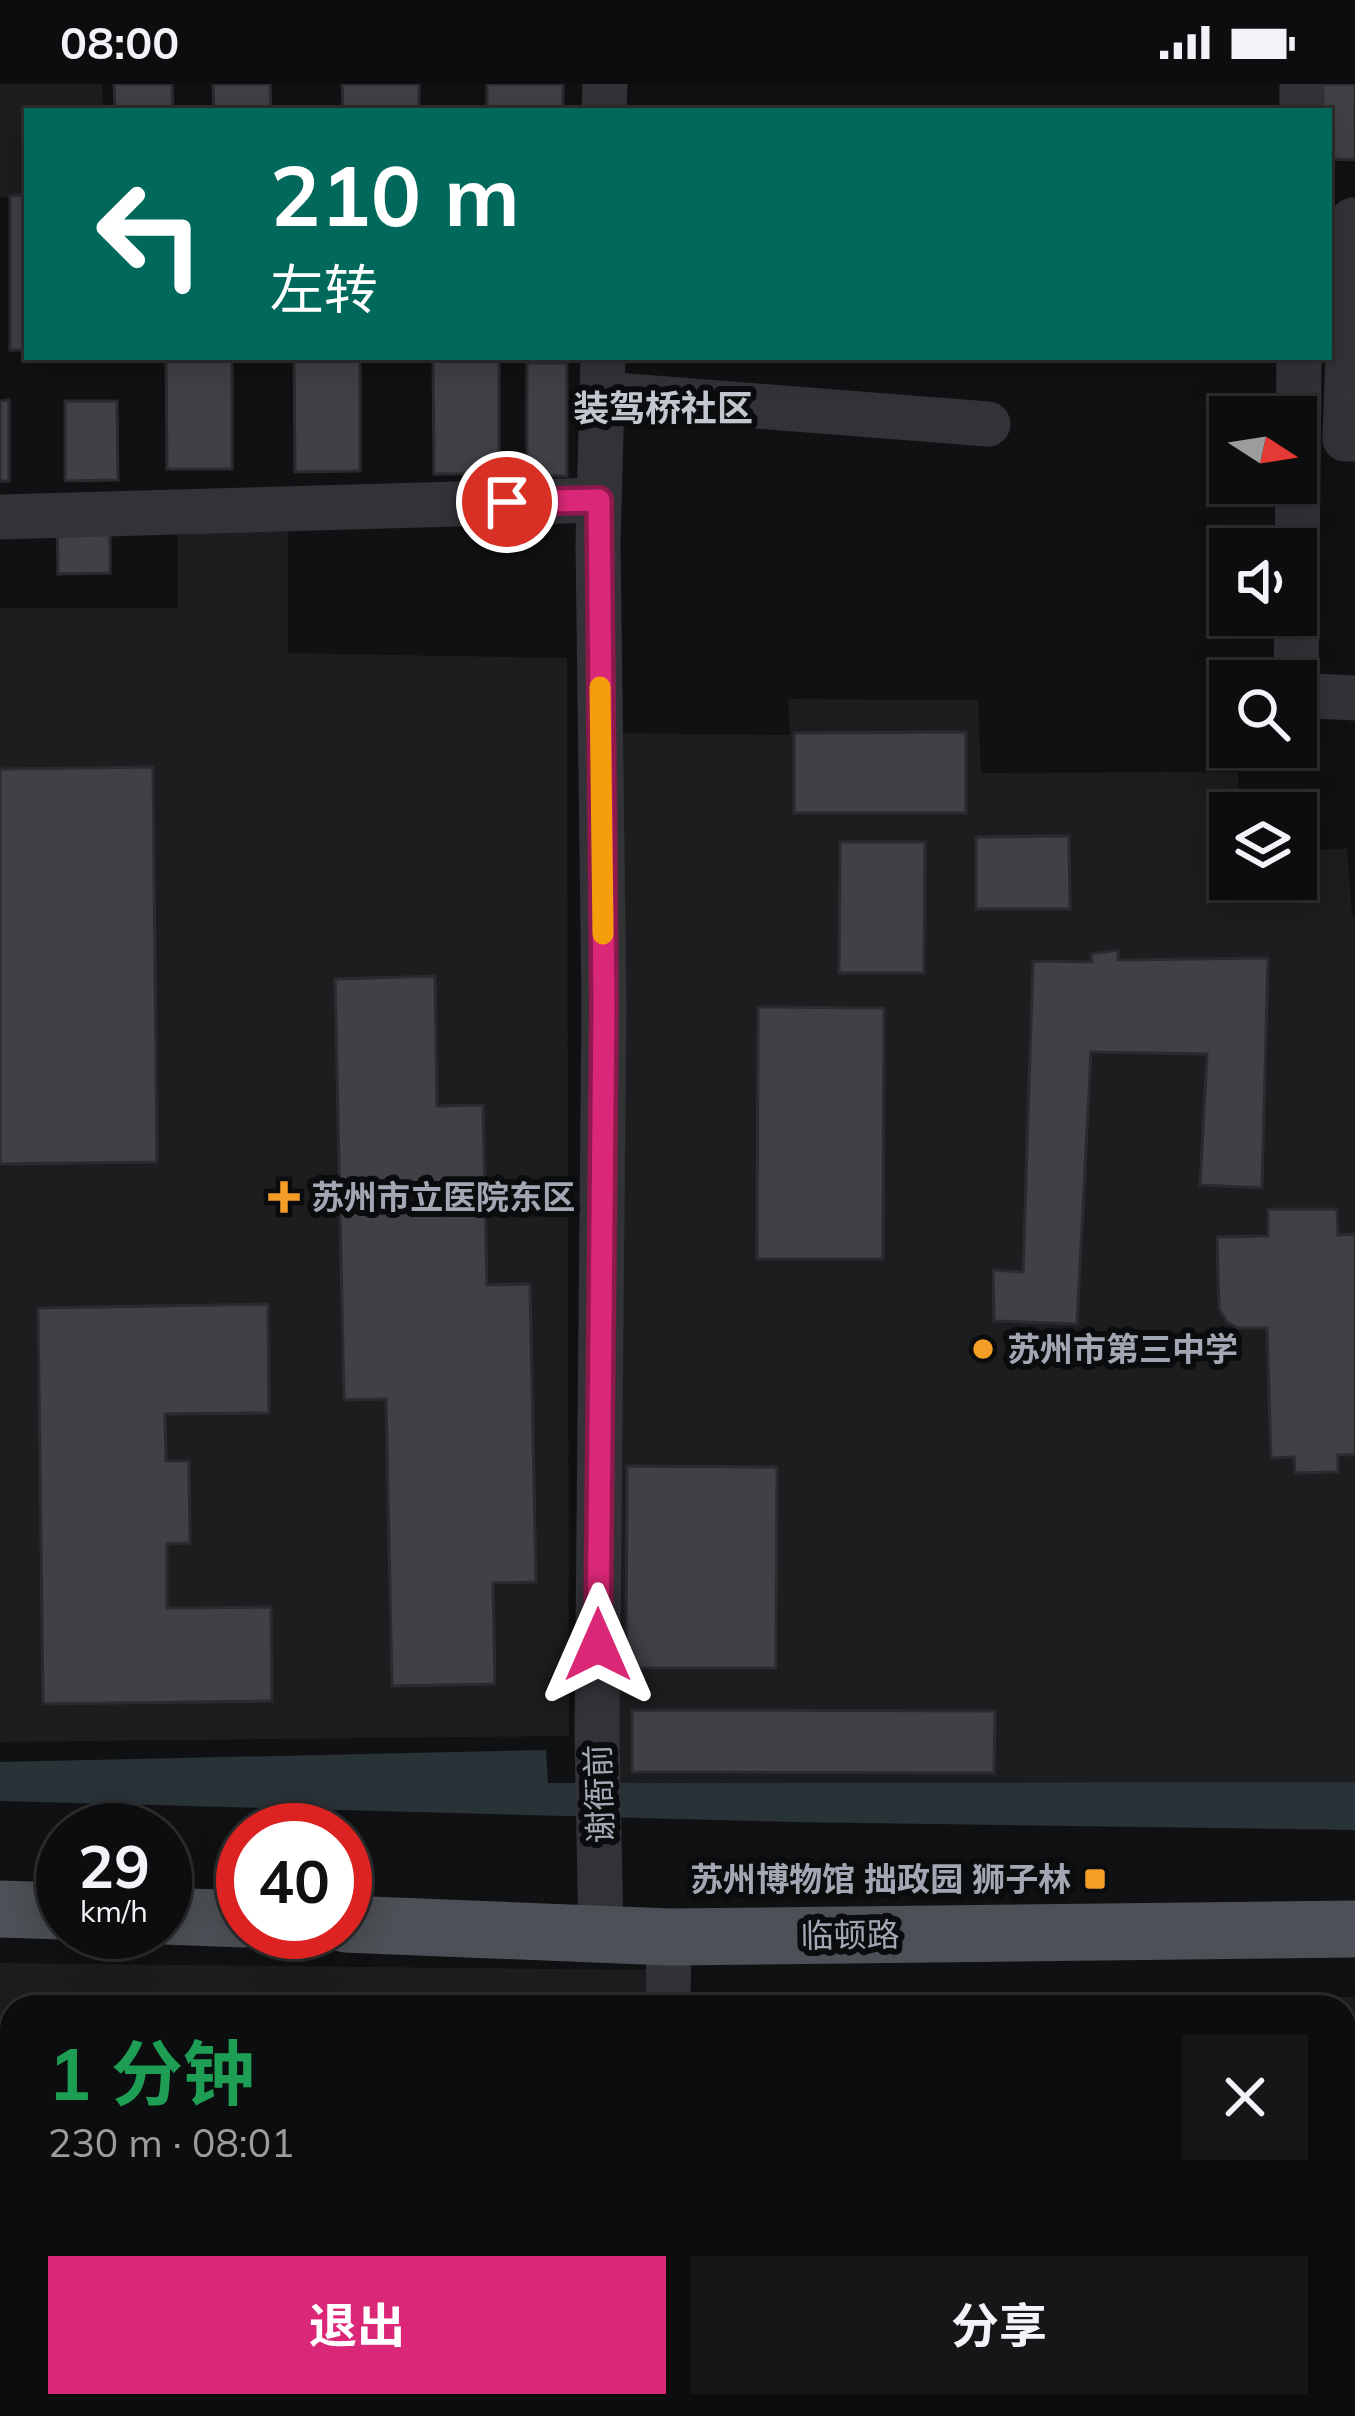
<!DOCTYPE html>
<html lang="zh">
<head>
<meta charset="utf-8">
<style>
  body { margin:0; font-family:Mulish,"Noto Sans SC",sans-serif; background:#151617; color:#f1f3f6; height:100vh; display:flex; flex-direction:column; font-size:45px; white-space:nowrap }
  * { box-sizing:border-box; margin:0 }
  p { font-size:39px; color:#9a9c9e }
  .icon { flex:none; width:66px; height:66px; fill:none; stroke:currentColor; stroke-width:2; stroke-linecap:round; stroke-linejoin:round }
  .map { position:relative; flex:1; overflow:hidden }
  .side { position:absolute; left:0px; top:1911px; width:1356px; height:423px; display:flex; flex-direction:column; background:#0c0d0e; border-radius:36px 36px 0 0; box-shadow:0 6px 30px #0003,0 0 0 3px #2c2d2e }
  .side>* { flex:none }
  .top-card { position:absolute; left:24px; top:24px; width:1308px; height:252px; border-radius:0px; box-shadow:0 6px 30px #0003,0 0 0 3px #2c2d2e; background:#00695c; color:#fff; overflow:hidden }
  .needle { width:78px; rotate:102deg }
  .buttons { position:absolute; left:1209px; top:312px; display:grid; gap:24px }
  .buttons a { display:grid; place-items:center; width:108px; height:108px; border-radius:0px; background:#0c0d0e; box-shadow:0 6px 30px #0003,0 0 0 3px #2c2d2e; font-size:60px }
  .speed { position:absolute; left:36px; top:1719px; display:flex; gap:24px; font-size:60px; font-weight:700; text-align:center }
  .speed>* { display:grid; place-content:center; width:156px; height:156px; border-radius:50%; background:#0c0d0e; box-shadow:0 6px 30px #0003,0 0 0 3px #2c2d2e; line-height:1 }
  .speed small { font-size:30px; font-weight:400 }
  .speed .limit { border:18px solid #d22; background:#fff; color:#111 }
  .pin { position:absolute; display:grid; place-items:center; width:102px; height:102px; color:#fff; margin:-51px; border:6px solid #fff; border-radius:50%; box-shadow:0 3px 12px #0007 }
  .me { position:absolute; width:132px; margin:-66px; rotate:0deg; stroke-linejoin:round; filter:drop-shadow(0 0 9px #0008) }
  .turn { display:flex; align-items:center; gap:42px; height:252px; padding:0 48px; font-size:54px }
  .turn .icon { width:156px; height:156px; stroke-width:2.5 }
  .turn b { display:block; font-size:84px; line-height:102px }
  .round { display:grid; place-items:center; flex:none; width:126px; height:126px; border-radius:0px; background:#151617 }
  .overview { display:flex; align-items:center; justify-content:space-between; height:204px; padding:0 48px }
  h1 { font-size:72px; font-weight:700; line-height:90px; color:#1e9e55 }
  .primary-button { display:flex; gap:24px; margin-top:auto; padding:24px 48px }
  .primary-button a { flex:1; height:138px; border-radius:0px; background:#db2777; color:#fff; font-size:48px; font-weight:700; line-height:138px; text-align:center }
  .primary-button a+a { background:#151617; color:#f1f3f6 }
  .status { display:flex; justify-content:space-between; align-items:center; height:84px; padding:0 60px; background:#0c0d0e; direction:ltr }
  .status svg { height:33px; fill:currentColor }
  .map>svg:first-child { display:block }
  .built { fill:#1c1d1f }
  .green { fill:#1d251d }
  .water { fill:#293237 }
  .building { fill:#3f4145; stroke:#2a2b2e; stroke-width:3 }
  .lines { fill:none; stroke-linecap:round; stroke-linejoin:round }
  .path { stroke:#373a3e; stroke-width:6; stroke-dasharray:6 9; stroke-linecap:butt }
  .minor { stroke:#313337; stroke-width:45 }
  .major { stroke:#4d5056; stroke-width:57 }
  .route-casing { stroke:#8e194d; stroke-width:30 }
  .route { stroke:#db2777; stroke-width:21 }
  .slow { stroke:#f59e0b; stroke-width:21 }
  .poi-dot { fill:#f49e27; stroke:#0b0c0d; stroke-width:4.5 }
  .labels { text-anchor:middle; stroke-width:12; stroke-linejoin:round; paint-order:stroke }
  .poi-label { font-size:33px; font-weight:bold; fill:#a1a8b3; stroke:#0b0c0d; text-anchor:start }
  .street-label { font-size:33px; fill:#a1a8b3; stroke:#0b0c0d }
  .neighbourhood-label { font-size:36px; font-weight:bold; fill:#c2c7cf; stroke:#0b0c0d }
</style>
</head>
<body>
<div class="status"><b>08:00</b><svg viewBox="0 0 49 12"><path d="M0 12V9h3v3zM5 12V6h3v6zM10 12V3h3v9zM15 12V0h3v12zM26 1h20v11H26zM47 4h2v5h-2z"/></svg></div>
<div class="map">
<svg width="1355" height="2332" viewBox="0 0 1355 2332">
  <rect width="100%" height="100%" fill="#101112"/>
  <g class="built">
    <polygon points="0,0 102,0 103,27 27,27 27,112 0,113"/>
    <polygon points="178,427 288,428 288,569 567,574 569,1652 0,1658 0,524 178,524"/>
    <polygon points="788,615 978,616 981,689 1238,688 1239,729 1230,729 1230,795 1296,795 1296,768 1347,764 1352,832 1355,833 1355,1698 613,1699 608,649 790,651"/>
    <polygon points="0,1879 652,1886 652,1923 12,1923 12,2049 0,2049"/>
    <polygon points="687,1909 1355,1913 1355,1996 1344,1996 1344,1923 687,1923"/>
  </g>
  <polygon class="green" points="1344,2247 1355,2247 1355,2332 1151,2332 1151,2328 1179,2328 1180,2322 1344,2322"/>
  <polygon class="water" points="546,1666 548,1699 1355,1698 1355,1746 794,1738 0,1717 0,1678"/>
  <g class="building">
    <polygon points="114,0 172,0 173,27 115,27"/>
    <polygon points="213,0 270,0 271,27 214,27"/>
    <polygon points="342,0 419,0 419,27 343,27"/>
    <rect x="487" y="0" width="76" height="27"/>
    <polygon points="1320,0 1355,0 1355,76 1329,75 1329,27 1320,27"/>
    <polygon points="27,111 27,266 10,266 10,112"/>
    <polygon points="166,273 232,273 232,385 167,385"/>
    <polygon points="294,273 360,273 360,387 295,388"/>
    <polygon points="433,273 499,273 499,390 434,390"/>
    <rect x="527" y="279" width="40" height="113"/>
    <polygon points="9,316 9,397 0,397 0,317"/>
    <polygon points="65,317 117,317 118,396 65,397"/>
    <polygon points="57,424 110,424 110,489 58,490"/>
    <polygon points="966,648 966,729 794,729 794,649"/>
    <polygon points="153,683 157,1078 0,1080 0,685"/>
    <polygon points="1069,752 1070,825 976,825 976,753"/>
    <polygon points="840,758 925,758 924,889 839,889"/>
    <polygon points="1118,866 1118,876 1268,874 1262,1104 1200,1101 1207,970 1091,968 1077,1240 994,1237 993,1186 1023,1188 1033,877 1092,878 1091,870"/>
    <polygon points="435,892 437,1022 483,1021 487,1201 530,1200 536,1498 493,1499 495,1600 392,1602 386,1315 344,1316 335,895"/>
    <polygon points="758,923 884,924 883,1175 757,1175"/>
    <polygon points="1268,1125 1337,1125 1338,1151 1355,1150 1355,1371 1338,1371 1338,1388 1295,1389 1294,1373 1271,1374 1267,1244 1238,1244 1227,1238 1219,1225 1217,1153 1268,1152"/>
    <polygon points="268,1220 269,1329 165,1330 166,1377 189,1377 190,1459 167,1460 167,1524 271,1523 272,1617 43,1620 38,1224"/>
    <polygon points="627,1382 777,1383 776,1584 626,1584"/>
    <polygon points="632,1626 995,1627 994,1689 632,1688"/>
  </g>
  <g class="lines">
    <g class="path">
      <polyline points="1344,2252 1355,2251"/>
      <polyline points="1344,2317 1355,2303"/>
      <polyline points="1284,2322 1296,2332"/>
      <polyline points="1182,2332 1183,2322"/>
      <polyline points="1227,2332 1231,2322"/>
      <polyline points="1243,2332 1247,2322"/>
      <polyline points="1302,2332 1313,2326 1320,2332"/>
      <polyline points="1331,2332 1341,2322"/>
    </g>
    <g class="minor">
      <polyline points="604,27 605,0"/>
      <polyline points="1302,27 1302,0"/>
      <polyline points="1353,136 1345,355 1355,355"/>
      <polyline points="1299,273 1296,611 1355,614"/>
      <polyline points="602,310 988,340"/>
      <polyline points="0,433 599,416"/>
      <polyline points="601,1851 597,1652 604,922 598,459 603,273"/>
      <polyline points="668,1923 669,1853"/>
      <polyline points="667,2332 667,2322"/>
    </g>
    <g class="major">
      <polyline points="0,1825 63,1827"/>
      <polyline points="165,1832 243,1835"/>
      <polyline points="345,1840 669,1853 1355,1845"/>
    </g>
  </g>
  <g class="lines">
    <defs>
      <polyline id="route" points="507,418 599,416 604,922 598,1561"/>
    </defs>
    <use href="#route" class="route-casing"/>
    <use href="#route" class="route"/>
    <polyline class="slow" points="600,603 603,850"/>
  </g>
  <g class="poi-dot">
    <path d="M278 1095h12v12h12v12h-12v12h-12v-12h-12v-12h12z"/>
    <circle cx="983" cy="1265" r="12"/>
    <rect x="1083" y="1783" width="24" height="24" rx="6"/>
  </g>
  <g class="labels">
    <g class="poi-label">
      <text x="311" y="1125">苏州市立医院东区</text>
      <text x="1007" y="1277">苏州市第三中学</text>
      <text x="1071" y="1807" text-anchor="end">苏州博物馆 拙政园 狮子林</text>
    </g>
    <g class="street-label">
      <text transform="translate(599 1710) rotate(-92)" y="12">谢衙前</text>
      <text transform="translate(850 1851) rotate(-1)" y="12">临顿路</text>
    </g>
    <g class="neighbourhood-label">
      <text x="663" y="337">装驾桥社区</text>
    </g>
  </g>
</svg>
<div class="buttons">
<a><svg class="needle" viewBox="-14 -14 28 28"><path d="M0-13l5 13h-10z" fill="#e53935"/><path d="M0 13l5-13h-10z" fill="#9a9c9e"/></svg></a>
<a><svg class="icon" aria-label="sound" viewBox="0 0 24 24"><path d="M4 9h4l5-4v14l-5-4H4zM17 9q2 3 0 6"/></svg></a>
<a><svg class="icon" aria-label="search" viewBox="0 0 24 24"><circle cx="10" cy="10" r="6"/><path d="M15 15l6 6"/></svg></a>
<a><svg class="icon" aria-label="layers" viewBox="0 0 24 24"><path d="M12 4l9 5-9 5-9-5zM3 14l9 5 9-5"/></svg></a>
</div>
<div class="speed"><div>29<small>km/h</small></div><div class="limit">40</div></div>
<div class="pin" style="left:507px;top:418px;background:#d93025"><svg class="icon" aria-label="arrive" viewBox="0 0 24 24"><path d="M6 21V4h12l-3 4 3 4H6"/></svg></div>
<svg class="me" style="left:598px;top:1561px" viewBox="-20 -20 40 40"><path d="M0-17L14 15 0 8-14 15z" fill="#db2777" stroke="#fff" stroke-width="4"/></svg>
<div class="top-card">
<div class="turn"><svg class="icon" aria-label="left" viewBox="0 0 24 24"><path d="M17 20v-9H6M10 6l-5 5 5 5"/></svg><div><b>210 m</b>左转</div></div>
</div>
<section class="side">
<div class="overview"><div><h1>1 分钟</h1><p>230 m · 08:01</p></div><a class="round"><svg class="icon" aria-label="close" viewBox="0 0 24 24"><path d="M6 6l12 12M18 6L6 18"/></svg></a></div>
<div class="primary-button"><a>退出</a><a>分享</a></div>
</section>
</div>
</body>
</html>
